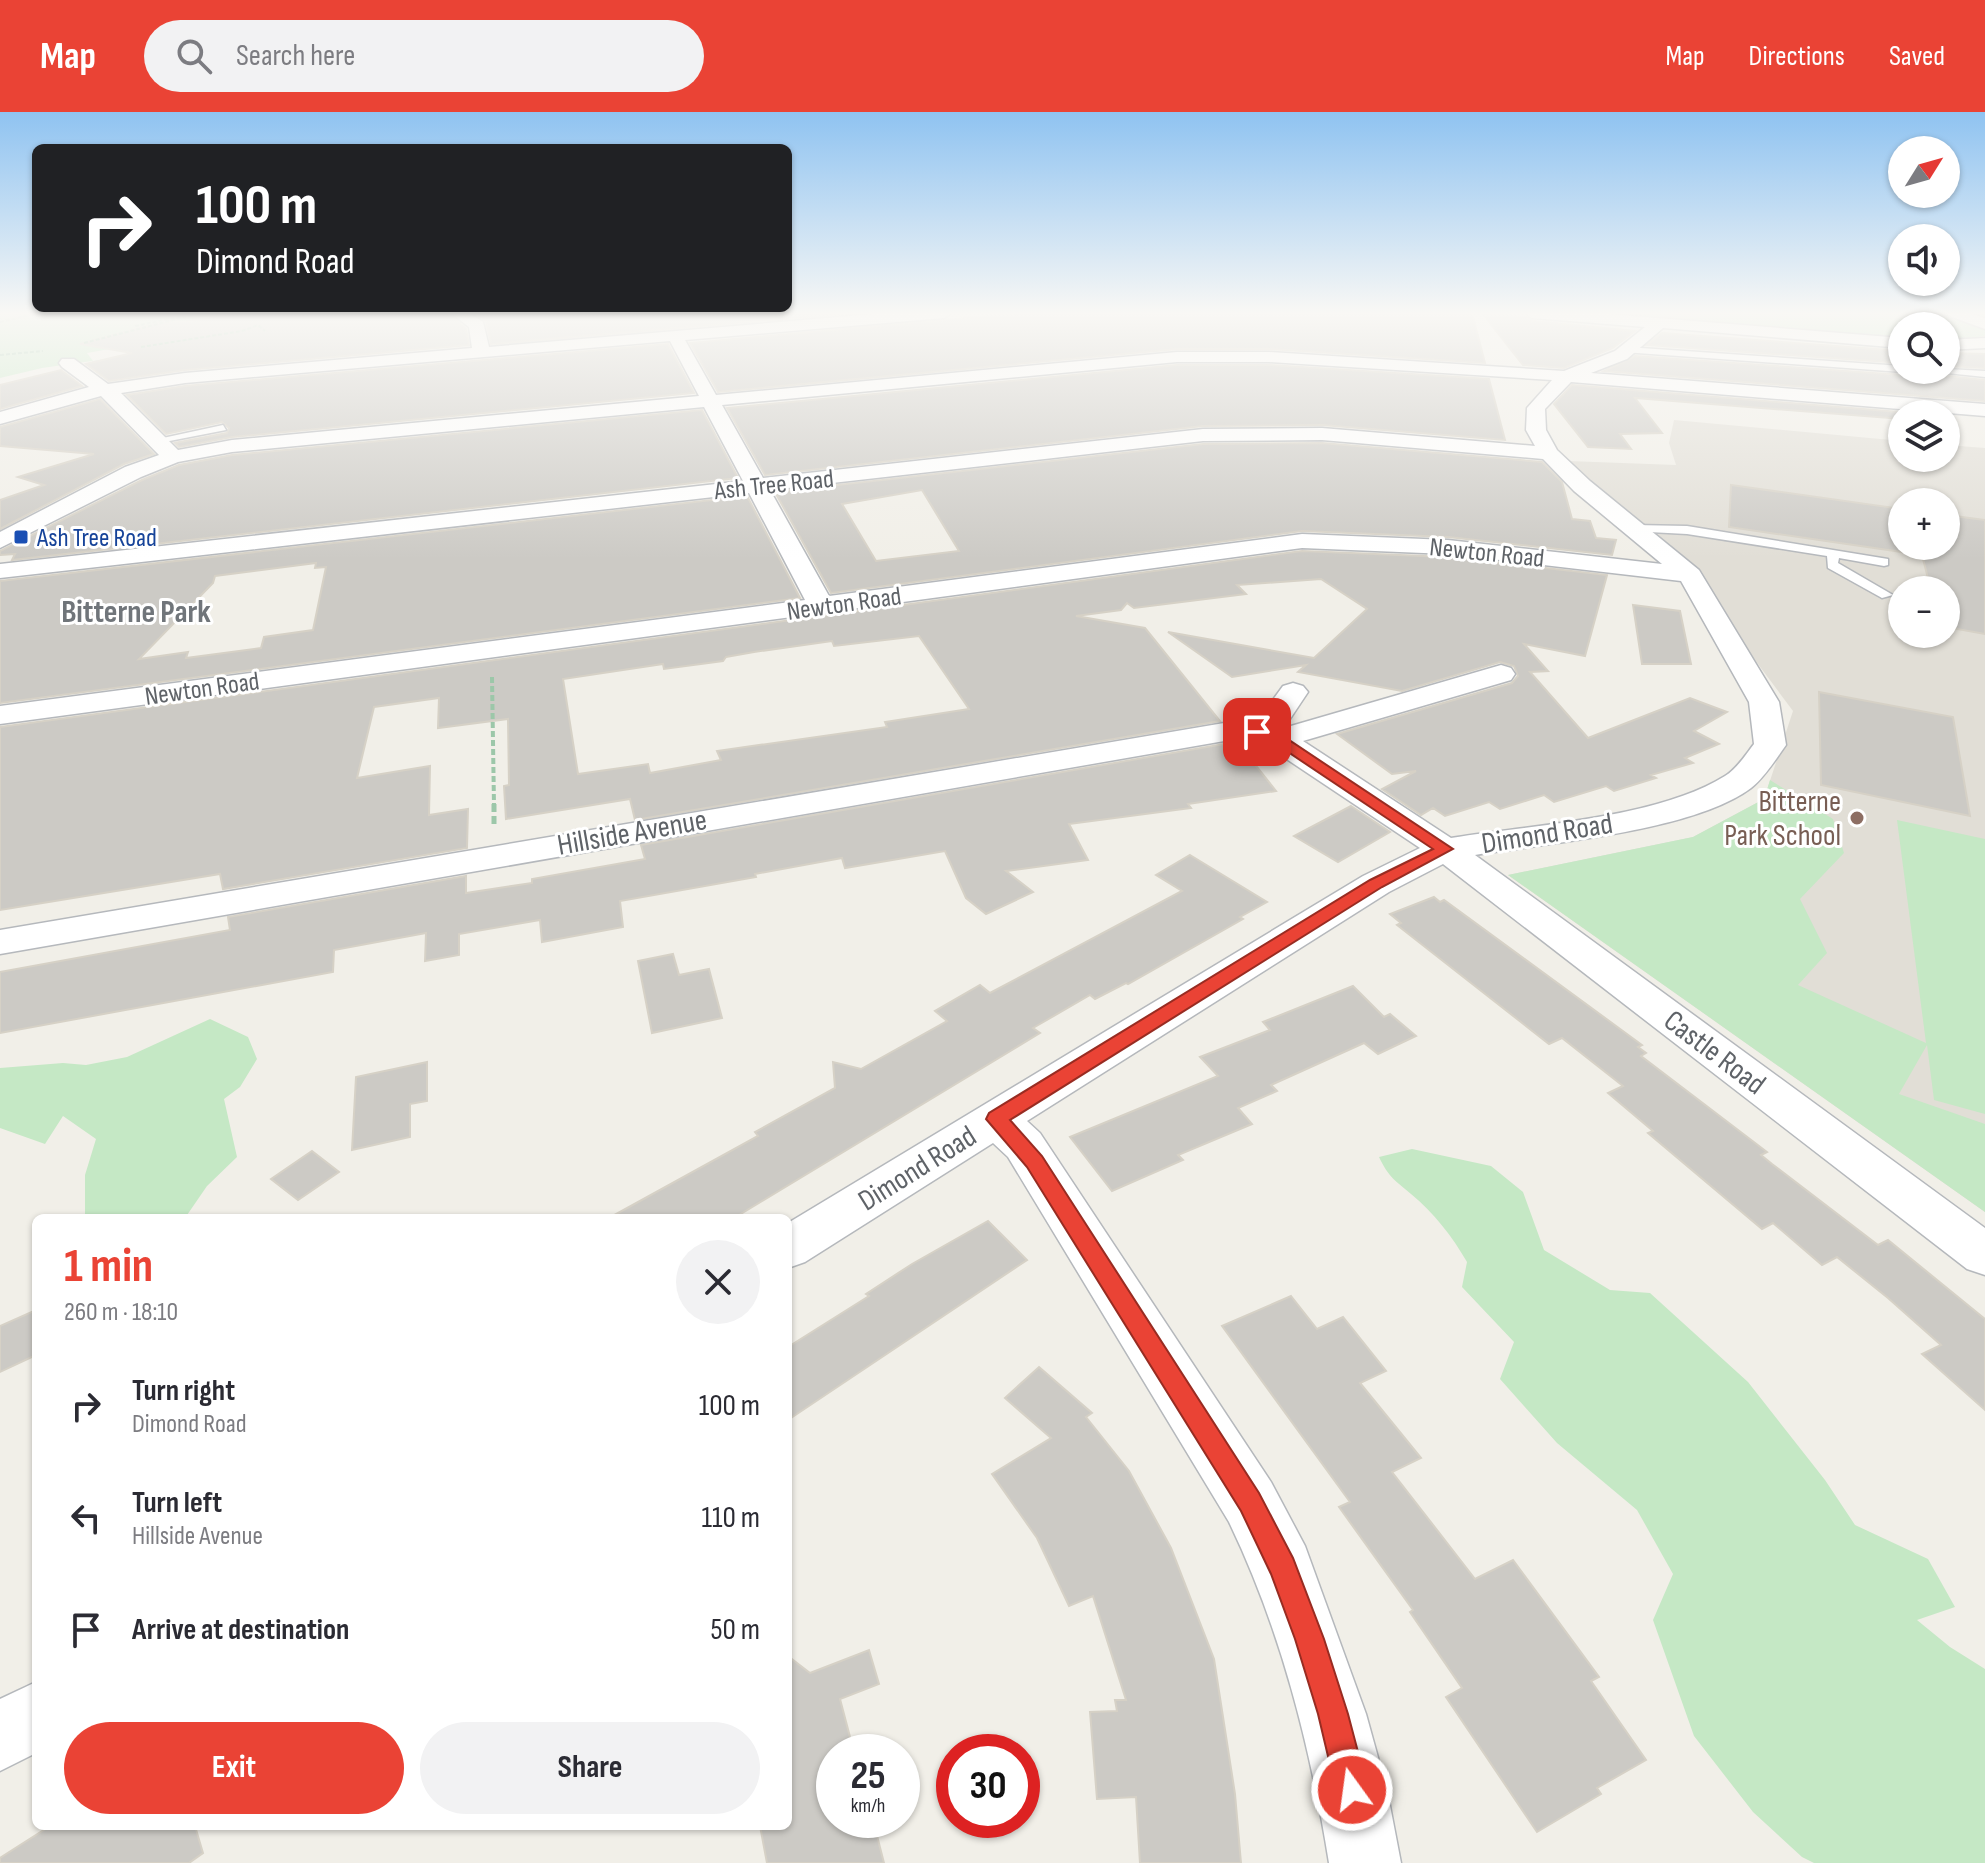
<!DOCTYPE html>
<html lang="en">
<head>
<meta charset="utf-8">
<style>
  body { margin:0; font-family:"Sofia Sans Condensed",sans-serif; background:#f2f2f3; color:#2b2b33; height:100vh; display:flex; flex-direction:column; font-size:30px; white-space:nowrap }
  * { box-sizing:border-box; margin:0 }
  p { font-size:26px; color:#7c7c81 }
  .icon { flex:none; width:44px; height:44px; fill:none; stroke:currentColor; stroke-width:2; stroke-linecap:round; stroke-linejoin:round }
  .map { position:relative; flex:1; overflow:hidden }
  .details { position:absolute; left:32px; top:1102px; width:760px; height:616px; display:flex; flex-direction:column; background:#fff; border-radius:12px; box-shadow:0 2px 6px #0004 }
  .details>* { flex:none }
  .guide { position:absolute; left:32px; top:32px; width:760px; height:168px; border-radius:12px; box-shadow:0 2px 6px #0004; background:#202124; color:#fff; overflow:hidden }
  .needle { width:52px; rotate:53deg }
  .fabs { position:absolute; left:1888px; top:24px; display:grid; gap:16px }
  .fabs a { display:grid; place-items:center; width:72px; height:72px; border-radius:50%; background:#fff; box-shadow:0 2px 6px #0004; font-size:40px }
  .speed { position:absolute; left:816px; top:1622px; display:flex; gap:16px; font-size:40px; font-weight:700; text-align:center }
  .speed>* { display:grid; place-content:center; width:104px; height:104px; border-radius:50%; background:#fff; box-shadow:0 2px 6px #0004; line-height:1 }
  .speed small { font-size:20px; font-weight:400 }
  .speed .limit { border:12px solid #d22; background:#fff; color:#111 }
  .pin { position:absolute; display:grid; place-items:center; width:68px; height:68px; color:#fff; margin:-34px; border-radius:16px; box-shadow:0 4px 12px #0006 }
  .me { position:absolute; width:88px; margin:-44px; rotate:346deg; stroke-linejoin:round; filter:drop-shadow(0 0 6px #0008) }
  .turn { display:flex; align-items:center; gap:28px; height:168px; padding:0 32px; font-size:36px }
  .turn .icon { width:104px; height:104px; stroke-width:2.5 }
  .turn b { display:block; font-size:56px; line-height:68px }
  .round { display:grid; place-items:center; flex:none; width:84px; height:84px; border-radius:42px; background:#f2f2f3 }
  .head { display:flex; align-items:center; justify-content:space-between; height:136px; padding:0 32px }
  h1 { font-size:48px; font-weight:700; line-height:60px; color:#ea4335 }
  .cta { display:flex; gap:16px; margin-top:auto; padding:16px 32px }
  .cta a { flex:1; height:92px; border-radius:48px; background:#ea4335; color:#fff; font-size:32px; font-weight:700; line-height:92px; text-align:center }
  .cta a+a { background:#f2f2f3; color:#2b2b33 }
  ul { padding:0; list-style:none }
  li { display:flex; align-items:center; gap:24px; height:112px; padding:0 32px }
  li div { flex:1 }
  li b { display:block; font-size:30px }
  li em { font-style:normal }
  header { display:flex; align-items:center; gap:48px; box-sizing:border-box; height:112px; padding:0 40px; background:#ea4335; color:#fff }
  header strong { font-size:38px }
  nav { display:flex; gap:44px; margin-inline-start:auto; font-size:28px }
  .search { width:560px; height:72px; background:#f2f2f3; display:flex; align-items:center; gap:20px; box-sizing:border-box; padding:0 28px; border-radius:44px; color:#7c7c81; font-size:30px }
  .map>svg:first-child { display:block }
  .education { fill:#e1ded6; fill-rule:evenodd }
  .green { fill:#c5e8c5 }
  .building { fill:#cccac5; stroke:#d6d1c6; stroke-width:2; fill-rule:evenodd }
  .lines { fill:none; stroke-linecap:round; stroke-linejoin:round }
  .service-casing { stroke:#b5b8bc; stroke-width:3 }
  .minor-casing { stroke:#b5b8bc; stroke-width:3 }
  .tertiary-casing { stroke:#b5b8bc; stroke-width:3 }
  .path-far2 { stroke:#9cc7a9; stroke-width:2; stroke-dasharray:4 2; stroke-linecap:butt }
  .path-far1 { stroke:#9cc7a9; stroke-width:4; stroke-dasharray:6 3; stroke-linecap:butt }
  .path { stroke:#9cc7a9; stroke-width:5; stroke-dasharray:8 4; stroke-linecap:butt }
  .service { fill:#fff; fill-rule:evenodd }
  .minor { fill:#fff; fill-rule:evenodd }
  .tertiary { fill:#fff; fill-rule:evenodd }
  .route { fill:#ea4335; stroke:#982c22; stroke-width:2 }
  .transit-dot { fill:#1a4fb4; stroke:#fff; stroke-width:3 }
  .education-dot { fill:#8d6e63; stroke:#fff; stroke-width:3 }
  .labels { text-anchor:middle; stroke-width:6; stroke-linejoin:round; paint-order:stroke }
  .far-street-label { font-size:26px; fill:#5f6368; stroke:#fff }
  .far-transit-label { font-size:26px; fill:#164399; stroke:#fff; text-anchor:start }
  .education-label { font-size:30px; fill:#785e54; stroke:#fff; text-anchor:end }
  .street-label { font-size:30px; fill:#5f6368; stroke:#fff }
  .far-district-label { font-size:32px; font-weight:bold; fill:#70757a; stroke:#fff }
</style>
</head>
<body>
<header>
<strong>Map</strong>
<div class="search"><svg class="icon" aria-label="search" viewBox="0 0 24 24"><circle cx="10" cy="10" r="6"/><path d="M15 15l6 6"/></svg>Search here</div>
<nav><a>Map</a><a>Directions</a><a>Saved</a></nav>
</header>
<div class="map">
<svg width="1985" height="1751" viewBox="0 0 1985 1751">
  <rect width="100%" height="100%" fill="#f1efe8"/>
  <g class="education">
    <polygon points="476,201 889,201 496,235 492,210"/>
    <path d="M 1674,308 L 1902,329 L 1902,346 L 1946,346 L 1946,333 L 1985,336 L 1985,1100 L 1508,763 L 1693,725 L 1764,687 L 1793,599 L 1696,469 L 1568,349 L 1676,353 L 1669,331 ZM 1902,390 L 1946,390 L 1946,434 L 1902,434 ZM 1902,478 L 1946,478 L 1946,522 L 1902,522 Z"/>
  </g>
  <g class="green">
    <polygon points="0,201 216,201 111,232 115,236 87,241 93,249 224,228 94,252 92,249 42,256 0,266"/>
    <polygon points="1568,201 1985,201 1985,213 1978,215 1985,217 1985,224 1946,228 1946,214 1902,214 1902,228"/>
    <polygon points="1770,668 1833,707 1844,741 1800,787 1827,841 1798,873 1926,931 1897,708 1985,727 1985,1002 1934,988 1927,933 1899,982 1985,1012 1985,1100 1508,763 1693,725 1764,687"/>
    <polygon points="210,907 248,925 257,947 240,975 224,987 237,1045 207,1074 185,1106 85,1106 85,1063 96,1027 63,1004 45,1032 0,1016 0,956 63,951 86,953 127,945"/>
    <path d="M 1412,1037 L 1491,1054 L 1523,1080 L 1544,1138 L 1610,1178 L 1650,1181 L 1748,1270 L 1825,1368 L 1855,1413 L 1928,1447 L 1955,1495 L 1917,1508 L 1950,1535 L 1985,1557 L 1985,1751 L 1814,1751 L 1802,1745 L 1753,1700 L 1694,1624 L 1653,1508 L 1673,1462 L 1637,1398 L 1557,1331 L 1500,1267 L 1514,1230 L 1462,1175 L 1467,1150 C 1452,1124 1434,1101 1411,1082 C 1395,1068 1389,1066 1379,1045 Z"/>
  </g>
  <g class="building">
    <polygon points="247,201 448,201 466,217 469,233 185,258 109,269 86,252 132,241 80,232 169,208 184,210"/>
    <polygon points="475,201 846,201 491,232 486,209"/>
    <polygon points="1020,201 1472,201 1485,251 1269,237 1177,237 718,280 690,231"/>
    <polygon points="1482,201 1526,205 1532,209 1635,219 1613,236 1564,256 1523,253"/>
    <polygon points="1662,221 1902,239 1902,251 1647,233"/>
    <polygon points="668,232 694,281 232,325 179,335 175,331 227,321 229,316 222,310 166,322 127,283 185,274"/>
    <polygon points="1946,241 1985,242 1985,256 1946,254"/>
    <polygon points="1635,244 1902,263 1915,258 1918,261 1985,268 1985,289 1604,259"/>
    <polygon points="1177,253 1269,253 1489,267 1505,328 1322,313 1203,314 765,363 727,296"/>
    <polygon points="61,258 82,274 0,297 0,273"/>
    <polygon points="1572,273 1924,302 1902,302 1902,307 1635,286 1662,321 1620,322 1631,337 1588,335 1554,292"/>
    <polygon points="100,287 154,342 124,352 0,417 0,388 44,373 18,365 94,342 0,334 0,315"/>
    <polygon points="702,298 738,366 12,448 15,442 0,443 0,439 142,368 179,353 232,343"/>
    <path d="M 1322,331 L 1542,350 L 1562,370 L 1572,407 L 1590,409 L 1596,426 L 1616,428 L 1612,443 L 1448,425 L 1302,419 L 831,481 L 775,380 L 1203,332 ZM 922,378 L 959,439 L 876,449 L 842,392 Z"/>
    <polygon points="1731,373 1902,397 1902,434 1946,434 1946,403 1985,408 1985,522 1946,515 1946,478 1931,478 1922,443 1729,415"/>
    <path d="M 747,384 L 800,486 L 0,591 L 0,469 ZM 316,451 L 315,456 L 326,455 L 313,518 L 264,525 L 261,536 L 186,546 L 188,540 L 139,547 L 213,471 L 215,464 Z"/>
    <path d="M 1302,439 L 1448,445 L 1607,463 L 1585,544 L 1524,532 L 1548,559 L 1530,560 L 1588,626 L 1690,586 L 1727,600 L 1694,619 L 1719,632 L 1685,646 L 1693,651 L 1651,663 L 1656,666 L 1614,679 L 1606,674 L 1554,690 L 1544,683 L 1500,697 L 1489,690 L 1445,704 L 1433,696 L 1421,703 L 1382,677 L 1416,659 L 1392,662 L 1337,622 L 1512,571 L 1518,564 L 1514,554 L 1500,550 L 1402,579 L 1298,560 L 1306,553 L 1232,565 L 1168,520 L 1314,546 L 1367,497 L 1321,467 L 1237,473 L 1246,482 L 1134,496 L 1127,491 L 1121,498 L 1076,504 L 1145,516 L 1220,609 L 635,708 L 630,687 L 506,707 L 504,674 L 509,673 L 508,607 L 438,616 L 439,586 L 374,595 L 357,666 L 430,654 L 429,703 L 468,697 L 467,736 L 223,777 L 220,762 L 0,798 L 0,615 ZM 919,524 L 969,597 L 885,610 L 887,615 L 717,639 L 721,648 L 650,661 L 648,652 L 578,662 L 563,567 L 663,552 L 664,557 L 723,549 L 726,545 L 754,540 L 832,529 L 834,534 Z"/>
    <polygon points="1633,493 1680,499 1691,552 1642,552"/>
    <polygon points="1819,580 1953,605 1970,704 1821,673"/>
    <polygon points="1230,631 1238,631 1276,679 1188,692 1191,696 1069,712 1088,748 1006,759 1033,780 986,802 966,786 945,739 845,756 842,746 755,762 756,765 620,789 623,815 542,830 540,808 459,822 459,843 425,849 426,821 334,838 333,860 0,921 0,860 230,818 228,805 466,764 466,781 532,771 532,767 645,747 641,733"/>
    <polygon points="1351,694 1390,720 1338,750 1294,724"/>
    <polygon points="1190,743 1267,790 1240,805 1243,807 1128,872 1126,871 1095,887 1090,883 1033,916 1040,921 734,1106 609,1106 758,1024 755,1020 835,976 833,950 861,957 947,909 935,899 980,873 990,881 1182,779 1156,763"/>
    <polygon points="1434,785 1440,790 1444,788 1642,933 1638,935 1646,941 1641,944 1767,1040 1761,1043 1772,1052 1878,1133 1888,1128 1985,1207 1985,1298 1922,1242 1941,1233 1888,1186 1837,1145 1822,1153 1773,1111 1762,1117 1648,1021 1653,1019 1608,981 1623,974 1562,926 1549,932 1397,813 1401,811 1390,802"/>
    <polygon points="673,842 679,863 709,857 722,906 652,921 638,849"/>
    <polygon points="1353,874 1384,905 1390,902 1416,924 1378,942 1364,931 1271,973 1277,979 1238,996 1252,1012 1178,1043 1183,1048 1112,1079 1070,1025 1218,964 1200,945 1270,918 1263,910"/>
    <polygon points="427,950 427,989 410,992 410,1025 352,1038 356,965"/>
    <polygon points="312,1039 339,1060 298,1088 271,1067"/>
    <polygon points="988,1109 1027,1148 788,1308 788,1235 869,1184 866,1182 912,1152"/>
    <polygon points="1291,1184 1317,1217 1343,1205 1386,1259 1360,1271 1421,1346 1392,1360 1475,1467 1513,1448 1599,1565 1591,1569 1646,1648 1597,1676 1601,1682 1537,1720 1446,1585 1462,1576 1410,1500 1413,1498 1339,1395 1350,1390 1222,1214"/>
    <polygon points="36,1198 36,1243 0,1260 0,1214"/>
    <polygon points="1039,1255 1092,1301 1086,1305 1129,1359 1171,1436 1214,1547 1235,1682 1241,1751 1140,1751 1136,1685 1097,1687 1090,1600 1117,1599 1115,1588 1126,1588 1093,1484 1069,1494 1037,1426 992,1362 1051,1326 1005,1286"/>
    <polygon points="869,1538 879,1572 840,1587 854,1640 834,1640 834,1708 873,1708 884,1751 767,1751 760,1714 788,1714 788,1544 810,1561"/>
    <polygon points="50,1714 195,1714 203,1741 189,1751 0,1751 0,1746"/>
  </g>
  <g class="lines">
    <defs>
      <g id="service">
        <polygon points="1626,235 1902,254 1902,258 1906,258 1902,260 1623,240"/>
        <polygon points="1946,257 1985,259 1985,265 1918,258"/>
        <polygon points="223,313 226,318 154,332 149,329"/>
        <polygon points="1634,413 1687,414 1888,447 1888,453 1884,454 1839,446 1838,451 1893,483 1882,486 1828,456 1827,444 1687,422 1630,419 1628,417"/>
      </g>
      <g id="minor">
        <path d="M 451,201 L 469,201 L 483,210 L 489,235 L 885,201 L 951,201 L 944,206 L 685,228 L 716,283 L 1177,240 L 1269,240 L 1564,259 L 1615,239 L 1645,215 L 1532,206 L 1525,201 L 1595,201 L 1902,226 L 1902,236 L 1663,216 L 1627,247 L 1591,261 L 1985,292 L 1985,304 L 1571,270 L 1545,297 L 1546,318 L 1557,338 L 1590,369 L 1699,458 L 1779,590 L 1786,633 C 1776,647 1764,666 1751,676 C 1694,719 1548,731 1475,743 L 1985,1116 L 1985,1163 L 1967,1157 L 1443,752 L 1389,780 L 1027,1009 L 1040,1021 L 1271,1370 L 1305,1434 L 1366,1602 L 1387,1678 L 1401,1751 L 1329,1751 C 1310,1633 1281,1518 1229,1410 L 1008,1045 L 993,1031 L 805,1150 L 788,1156 L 788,1111 L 1363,764 L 1420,736 L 1267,634 L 1254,629 L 1230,628 L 0,842 L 0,818 L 1230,610 L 1256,611 L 1283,574 L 1293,571 L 1303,574 L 1308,580 L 1284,616 L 1501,553 L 1511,556 L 1515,562 L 1511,568 L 1303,629 L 1451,726 C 1532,713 1658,706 1725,664 C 1737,657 1746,642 1754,632 L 1749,590 L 1681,469 L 1448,442 L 1302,436 L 0,612 L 0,594 L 805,488 L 749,381 L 0,466 L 0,452 L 743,369 L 704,295 L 232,340 L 178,350 L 141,365 L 0,436 L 0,420 L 125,355 L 159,343 L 101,284 L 0,312 L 0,300 L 89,275 L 62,255 L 59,251 L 62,247 L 74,247 L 108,272 L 185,261 L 472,236 L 469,215 ZM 670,229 L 699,284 L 232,328 L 178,338 L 121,281 L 185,271 ZM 1177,250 L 1269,250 L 1552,268 L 1527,296 L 1526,318 L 1535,334 L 1322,316 L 1203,317 L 763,366 L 722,293 ZM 1322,328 L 1543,347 L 1574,379 L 1662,452 L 1448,428 L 1302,422 L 829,484 L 770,378 L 1203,329 Z"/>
        <polygon points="1985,226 1985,236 1946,238 1946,228"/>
        <polygon points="36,1570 36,1641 0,1659 0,1587"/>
      </g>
      <polygon id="tertiary" points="1941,201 1968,201 1985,206 1985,217"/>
    </defs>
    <use href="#service" class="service-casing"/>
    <use href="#minor" class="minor-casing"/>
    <use href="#tertiary" class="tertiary-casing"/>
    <g class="path-far2">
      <polyline points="0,210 39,201"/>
      <polyline points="135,214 184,204"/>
      <polyline points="84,231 200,201"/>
      <polyline points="141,235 242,219 258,213 265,219"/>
      <polyline points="0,243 43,239"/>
    </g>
    <polyline class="path-far1" points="492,565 494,694"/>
    <polyline class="path" points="494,692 494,715"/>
    <use href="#service" class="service"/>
    <use href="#minor" class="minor"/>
    <use href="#tertiary" class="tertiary"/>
  </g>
  <linearGradient id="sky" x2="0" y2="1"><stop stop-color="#8fc3f1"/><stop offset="0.45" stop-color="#f9f8f5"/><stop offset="1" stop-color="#f9f8f5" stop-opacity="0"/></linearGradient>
  <rect width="1985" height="447" fill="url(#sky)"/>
  <polygon class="route" points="1257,615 1283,624 1453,737 1382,775 1010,1008 1042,1044 1259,1381 1293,1446 1324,1527 1348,1602 1368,1678 1363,1690 1352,1694 1341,1690 1336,1678 1318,1602 1295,1527 1271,1462 1241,1399 1027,1055 986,1007 989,1001 1370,768 1433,737 1273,630 1250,620"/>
  <rect class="transit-dot" x="13" y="417" width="16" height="16" rx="4"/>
  <circle class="education-dot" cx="1857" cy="706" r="8"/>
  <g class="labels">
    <g class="far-street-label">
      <text transform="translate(774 372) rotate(-6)" y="9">Ash Tree Road</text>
      <text transform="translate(1487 440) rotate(6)" y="9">Newton Road</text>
      <text transform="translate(844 491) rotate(-8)" y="9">Newton Road</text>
      <text transform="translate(202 576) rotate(-8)" y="9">Newton Road</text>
    </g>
    <g class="far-transit-label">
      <text x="37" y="434">Ash Tree Road</text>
    </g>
    <g class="education-label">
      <text x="1841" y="699">Bitterne<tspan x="1841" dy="34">Park School</tspan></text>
    </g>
    <g class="street-label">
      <text transform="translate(632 720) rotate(-10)" y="10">Hillside Avenue</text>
      <text transform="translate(1547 721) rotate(-9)" y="10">Dimond Road</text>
      <text transform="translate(1715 940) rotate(37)" y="10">Castle Road</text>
      <text transform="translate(917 1056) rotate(-32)" y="10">Dimond Road</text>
    </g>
    <g class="far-district-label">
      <text x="136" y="510">Bitterne Park</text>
    </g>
  </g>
</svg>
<div class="fabs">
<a><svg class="needle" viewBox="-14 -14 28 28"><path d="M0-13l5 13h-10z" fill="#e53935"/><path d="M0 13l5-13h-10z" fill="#7c7c81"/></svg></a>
<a><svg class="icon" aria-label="sound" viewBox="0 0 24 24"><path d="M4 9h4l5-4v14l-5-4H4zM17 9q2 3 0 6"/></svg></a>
<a><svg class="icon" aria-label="search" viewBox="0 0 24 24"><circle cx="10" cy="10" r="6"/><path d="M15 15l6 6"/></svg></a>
<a><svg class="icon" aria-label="layers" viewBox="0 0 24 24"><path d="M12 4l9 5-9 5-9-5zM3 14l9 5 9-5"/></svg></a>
<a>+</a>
<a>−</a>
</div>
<div class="speed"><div>25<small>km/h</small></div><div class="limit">30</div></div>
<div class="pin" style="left:1257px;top:620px;background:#d93025"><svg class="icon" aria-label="arrive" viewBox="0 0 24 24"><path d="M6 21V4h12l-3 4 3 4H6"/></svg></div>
<svg class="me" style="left:1352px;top:1678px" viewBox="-20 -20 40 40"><circle r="17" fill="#ea4335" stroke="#fff" stroke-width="3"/><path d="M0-11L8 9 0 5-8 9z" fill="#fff"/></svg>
<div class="guide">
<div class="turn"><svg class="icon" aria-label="right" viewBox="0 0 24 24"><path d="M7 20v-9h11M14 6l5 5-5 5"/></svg><div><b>100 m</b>Dimond Road</div></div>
</div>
<section class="details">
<div class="head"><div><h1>1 min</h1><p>260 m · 18:10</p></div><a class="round"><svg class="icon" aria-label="close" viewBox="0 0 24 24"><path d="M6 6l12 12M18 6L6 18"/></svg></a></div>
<ul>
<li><svg class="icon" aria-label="right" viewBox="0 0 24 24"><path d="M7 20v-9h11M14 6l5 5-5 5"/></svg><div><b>Turn right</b><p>Dimond Road</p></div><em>100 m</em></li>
<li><svg class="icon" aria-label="left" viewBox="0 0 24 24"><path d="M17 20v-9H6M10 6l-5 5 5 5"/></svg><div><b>Turn left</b><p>Hillside Avenue</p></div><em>110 m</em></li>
<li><svg class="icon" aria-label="arrive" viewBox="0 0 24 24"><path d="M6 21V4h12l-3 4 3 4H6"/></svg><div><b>Arrive at destination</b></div><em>50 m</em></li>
</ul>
<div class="cta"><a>Exit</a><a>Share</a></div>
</section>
</div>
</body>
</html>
